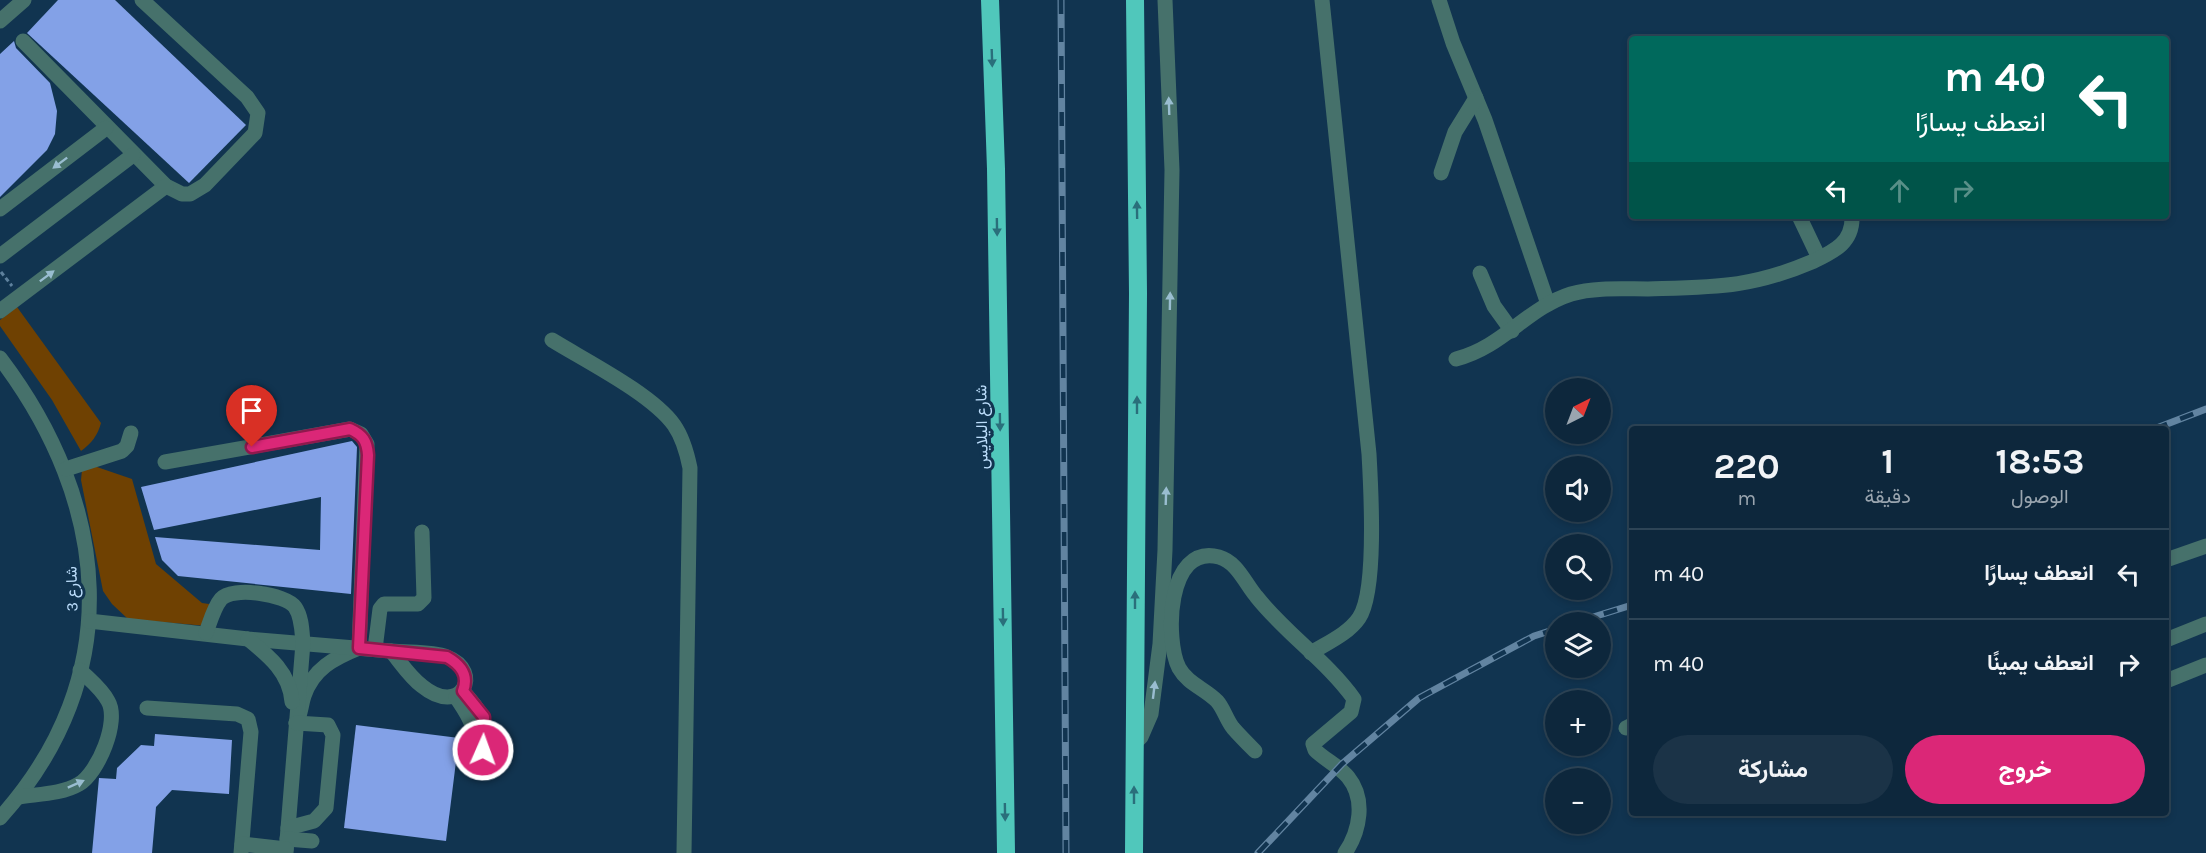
<!DOCTYPE html>
<html lang="ar">
<head>
<meta charset="utf-8">
<style>
  body { margin:0; font-family:Karla,Vazirmatn,sans-serif; background:#1b3347; color:#f1f3f6; direction:rtl; height:100vh; display:flex; flex-direction:column; font-size:22px; white-space:nowrap }
  * { box-sizing:border-box; margin:0 }
  p { font-size:20px; color:#9aa5af }
  .icon { flex:none; width:33px; height:33px; fill:none; stroke:currentColor; stroke-width:2; stroke-linecap:round; stroke-linejoin:round }
  .map { position:relative; flex:1; overflow:hidden; direction:ltr }
  .drawer { position:absolute; left:1629px; top:426px; width:540px; height:390px; display:flex; flex-direction:column; background:#0d273c; border-radius:6px; box-shadow:0 3px 9px #0003,0 0 0 2px #2d4456; direction:rtl }
  .drawer>* { flex:none }
  .banner { position:absolute; left:1629px; top:36px; width:540px; height:183px; border-radius:6px; box-shadow:0 3px 9px #0003,0 0 0 2px #2d4456; direction:rtl; background:#00695c; color:#fff; overflow:hidden }
  .needle { width:39px; rotate:42deg }
  .tools { position:absolute; left:1545px; top:378px; display:grid; gap:12px }
  .tools a { display:grid; place-items:center; width:66px; height:66px; border-radius:50%; background:#0d273c; box-shadow:0 3px 9px #0003,0 0 0 2px #2d4456; font-size:30px }
  .pin { position:absolute; display:grid; place-items:center; width:51px; height:51px; color:#fff; margin:-62px -26px; border-radius:50% 50% 50% 0; rotate:-45deg; box-shadow:0 0 6px #0007 }
  .pin .icon { rotate:45deg }
  .me { position:absolute; width:66px; margin:-33px; rotate:2deg; stroke-linejoin:round; filter:drop-shadow(0 0 4px #0008) }
  .turn { display:flex; align-items:center; gap:21px; height:126px; padding:0 24px; font-size:27px }
  .turn .icon { width:78px; height:78px; stroke-width:2.5 }
  .turn b { display:block; font-size:42px; line-height:51px }
  .lanes { display:flex; align-items:center; height:57px; padding:0 24px; background:#0003; justify-content:center; gap:30px; direction:ltr }
  .lanes .off { opacity:.35 }
  .eta { display:flex; justify-content:space-evenly; align-items:center; height:102px; text-align:center }
  .eta b { font-size:36px; font-weight:700; line-height:42px }
  .primary-button { display:flex; gap:12px; margin-top:auto; padding:12px 24px }
  .primary-button a { flex:1; height:69px; border-radius:36px; background:#db2777; color:#fff; font-size:24px; font-weight:700; line-height:69px; text-align:center }
  .primary-button a+a { background:#1b3347; color:#f1f3f6 }
  ul { padding:0; list-style:none }
  li { display:flex; align-items:center; gap:18px; height:90px; padding:0 24px; border-top:2px solid #2d4456 }
  li div { flex:1 }
  li b { display:block; font-size:22px }
  li em { font-style:normal }
  .map>svg:first-child { display:block }
  .green { fill:#6f4102 }
  .building { fill:#83a1e7 }
  .lines { fill:none; stroke-linecap:round; stroke-linejoin:round }
  .path { stroke:#5e819d; stroke-width:3; stroke-dasharray:4.5 3; stroke-linecap:butt }
  .minor { stroke:#46716b; stroke-width:15 }
  .highway { stroke:#50c7bb; stroke-width:18 }
  .rail-casing { stroke:#6284a1; stroke-width:7 }
  .rail { stroke:#113450; stroke-width:4.5; stroke-dasharray:14; stroke-linecap:butt }
  .oneway { fill:#2a6f7b }
  .oneway2 { fill:#99bdd0 }
  .route-casing { stroke:#8e194d; stroke-width:15 }
  .route { stroke:#db2777; stroke-width:10 }
  .labels { text-anchor:middle; stroke-width:6; stroke-linejoin:round; paint-order:stroke }
  .street-label { font-size:16px; fill:#bcddfb; stroke:#113450 }
</style>
</head>
<body>
<div class="map">
<svg width="2206" height="853" viewBox="0 0 2206 853">
  <rect width="100%" height="100%" fill="#113450"/>
  <g class="green">
    <path d="M 17,307 L 101,423 C 98,435 91,444 81,451 L 52,400 L 0,326 L 0,320 Z"/>
    <polygon points="94,466 132,479 156,564 202,603 216,605 207,626 128,619 112,604 103,591 81,480 82,470"/>
  </g>
  <g class="building">
    <polygon points="58,0 115,0 246,125 189,183 27,33"/>
    <polygon points="14,41 16,48 50,83 57,111 55,134 47,150 0,197 0,54"/>
    <polygon points="352,441 357,447 351,594 178,576 162,560 155,537 320,550 321,497 154,530 141,487"/>
    <polygon points="356,725 459,738 446,841 344,828"/>
    <polygon points="155,734 232,740 229,794 172,790 156,807 152,853 92,853 99,778 116,779 117,768 141,745 154,746"/>
  </g>
  <g class="lines">
    <polyline class="path" points="1,272 12,286"/>
    <g class="minor">
      <polyline points="1439,0 1453,43 1485,120 1548,304"/>
      <polyline points="0,21 24,0"/>
      <polyline points="23,41 166,186 182,194 190,194 205,185 255,133 258,113 247,97 142,0"/>
      <polyline points="1441,173 1455,132 1476,98"/>
      <polyline points="0,209 106,128"/>
      <polyline points="1799,216 1819,258"/>
      <polyline points="0,256 133,155"/>
      <polyline points="1480,273 1494,306 1512,331"/>
      <polyline points="0,311 166,186"/>
      <path d="M 552,340 C 586,361 652,394 674,425 C 683,438 687,453 690,468 L 684,853"/>
      <path d="M 0,358 C 110,503 128,676 0,818"/>
      <path d="M 1456,359 C 1503,347 1527,308 1571,294 C 1595,287 1623,289 1648,289 C 1715,287 1751,288 1814,261 C 1835,251 1853,242 1852,216"/>
      <path d="M 165,462 L 350,429 L 361,434 L 367,444 L 359,648 C 334,658 313,669 304,696 C 301,705 301,714 296,723"/>
      <polyline points="66,469 122,451 127,446 131,433"/>
      <polyline points="2166,560 2206,546"/>
      <polyline points="89,621 248,639 391,651"/>
      <path d="M 206,633 C 210,622 214,607 221,599 C 232,586 286,594 295,607 C 302,617 302,632 303,643 L 286,853"/>
      <path d="M 248,639 C 269,656 290,673 292,702"/>
      <polyline points="2166,640 2206,624"/>
      <polyline points="375,649 380,609 384,604 418,604 424,598 422,532"/>
      <path d="M 391,651 C 409,653 431,651 447,657 C 484,671 461,718 422,686 C 410,677 401,663 391,651 Z"/>
      <path d="M 1311,653 C 1327,643 1348,634 1359,618 C 1377,591 1371,489 1369,454 L 1322,0"/>
      <polyline points="2166,681 2206,665"/>
      <path d="M 463,691 C 481,712 488,720 483,750 L 471,762"/>
      <path d="M 456,697 C 468,715 481,731 467,751"/>
      <polyline points="147,708 237,714 248,719 251,732 241,853"/>
      <polyline points="1626,728 1632,725"/>
      <polyline points="1134,744 1141,737 1151,714 1160,644 1165,550 1172,170 1165,0"/>
      <path d="M 1255,751 C 1248,744 1240,736 1233,728 C 1226,719 1224,709 1217,701 C 1204,688 1188,684 1179,668 C 1165,641 1166,543 1219,557 C 1237,562 1245,583 1256,596 C 1285,633 1327,661 1354,699 L 1351,712 L 1313,744 L 1315,750 C 1325,760 1339,766 1348,777 C 1366,799 1360,831 1345,853"/>
      <path d="M 19,797 C 38,794 62,794 79,784 C 98,773 120,721 108,701 C 102,689 89,679 80,670"/>
      <polyline points="288,828 314,821 326,808 333,735 328,725 296,723"/>
      <polyline points="287,839 312,841"/>
      <polyline points="242,844 286,849"/>
    </g>
    <g class="highway">
      <polyline points="990,0 996,169 1006,853"/>
      <polyline points="1134,853 1138,293 1135,0"/>
    </g>
    <defs>
      <g id="rail">
        <polyline points="1061,0 1066,853"/>
        <polyline points="2154,429 2206,409"/>
        <polyline points="1577,622 1632,605"/>
        <polyline points="1258,853 1342,764 1419,698 1534,636 1556,629"/>
      </g>
    </defs>
    <use href="#rail" class="rail-casing"/>
    <use href="#rail" class="rail"/>
  </g>
  <defs><path id="oneway-solid" d="M-6-.8H1V-3.2L6.5 0L1 3.2V.8H-6Z" transform="scale(1.5)"/></defs>
  <g class="oneway">
    <use href="#oneway-solid" transform="translate(992 58) rotate(88)"/>
    <use href="#oneway-solid" transform="translate(1137 210) rotate(-91)"/>
    <use href="#oneway-solid" transform="translate(997 227) rotate(89)"/>
    <use href="#oneway-solid" transform="translate(1137 405) rotate(-90)"/>
    <use href="#oneway-solid" transform="translate(1000 422) rotate(89)"/>
    <use href="#oneway-solid" transform="translate(1135 600) rotate(-90)"/>
    <use href="#oneway-solid" transform="translate(1003 617) rotate(89)"/>
    <use href="#oneway-solid" transform="translate(1134 795) rotate(-90)"/>
    <use href="#oneway-solid" transform="translate(1005 812) rotate(89)"/>
  </g>
  <g class="oneway2">
    <use href="#oneway-solid" transform="translate(1169 106) rotate(-92)"/>
    <use href="#oneway-solid" transform="translate(60 163) rotate(143)"/>
    <use href="#oneway-solid" transform="translate(47 276) rotate(-37)"/>
    <use href="#oneway-solid" transform="translate(1170 301) rotate(-89)"/>
    <use href="#oneway-solid" transform="translate(1166 496) rotate(-88)"/>
    <use href="#oneway-solid" transform="translate(1154 690) rotate(-83)"/>
    <use href="#oneway-solid" transform="translate(76 784) rotate(-24)"/>
  </g>
  <g class="lines">
    <defs>
      <path id="route" d="M 252,447 L 350,429 C 363,435 367,441 368,455 L 359,648 L 447,657 C 461,665 469,675 463,691 L 484,717 L 483,750"/>
    </defs>
    <use href="#route" class="route-casing"/>
    <use href="#route" class="route"/>
  </g>
  <g class="labels">
    <g class="street-label">
      <text transform="translate(981 427) rotate(-91)" y="6">شارع اليلايس</text>
      <text transform="translate(71 589) rotate(-91)" y="6">شارع 3</text>
    </g>
  </g>
</svg>
<div class="tools">
<a><svg class="needle" viewBox="-14 -14 28 28"><path d="M0-13l5 13h-10z" fill="#e53935"/><path d="M0 13l5-13h-10z" fill="#9aa5af"/></svg></a>
<a><svg class="icon" aria-label="sound" viewBox="0 0 24 24"><path d="M4 9h4l5-4v14l-5-4H4zM17 9q2 3 0 6"/></svg></a>
<a><svg class="icon" aria-label="search" viewBox="0 0 24 24"><circle cx="10" cy="10" r="6"/><path d="M15 15l6 6"/></svg></a>
<a><svg class="icon" aria-label="layers" viewBox="0 0 24 24"><path d="M12 4l9 5-9 5-9-5zM3 14l9 5 9-5"/></svg></a>
<a>+</a>
<a>−</a>
</div>
<div class="pin" style="left:252px;top:447px;background:#d93025"><svg class="icon" aria-label="arrive" viewBox="0 0 24 24"><path d="M6 21V4h12l-3 4 3 4H6"/></svg></div>
<svg class="me" style="left:483px;top:750px" viewBox="-20 -20 40 40"><circle r="17" fill="#db2777" stroke="#fff" stroke-width="3"/><path d="M0-11L8 9 0 5-8 9z" fill="#fff"/></svg>
<div class="banner">
<div class="turn"><svg class="icon" aria-label="left" viewBox="0 0 24 24"><path d="M17 20v-9H6M10 6l-5 5 5 5"/></svg><div><b>40 m</b>انعطف يسارًا</div></div>
<div class="lanes"><svg class="icon" aria-label="left" viewBox="0 0 24 24"><path d="M17 20v-9H6M10 6l-5 5 5 5"/></svg><svg class="icon off" aria-label="ahead" viewBox="0 0 24 24"><path d="M12 20V5M6 11l6-6 6 6"/></svg><svg class="icon off" aria-label="right" viewBox="0 0 24 24"><path d="M7 20v-9h11M14 6l5 5-5 5"/></svg></div>
</div>
<section class="drawer">
<div class="eta">
<div><b>18:53</b><p>الوصول</p></div>
<div><b>1</b><p>دقيقة</p></div>
<div><b>220</b><p>m</p></div>
</div>
<ul>
<li><svg class="icon" aria-label="left" viewBox="0 0 24 24"><path d="M17 20v-9H6M10 6l-5 5 5 5"/></svg><div><b>انعطف يسارًا</b></div><em>40 m</em></li>
<li><svg class="icon" aria-label="right" viewBox="0 0 24 24"><path d="M7 20v-9h11M14 6l5 5-5 5"/></svg><div><b>انعطف يمينًا</b></div><em>40 m</em></li>
</ul>
<div class="primary-button"><a>خروج</a><a>مشاركة</a></div>
</section>
</div>
</body>
</html>
